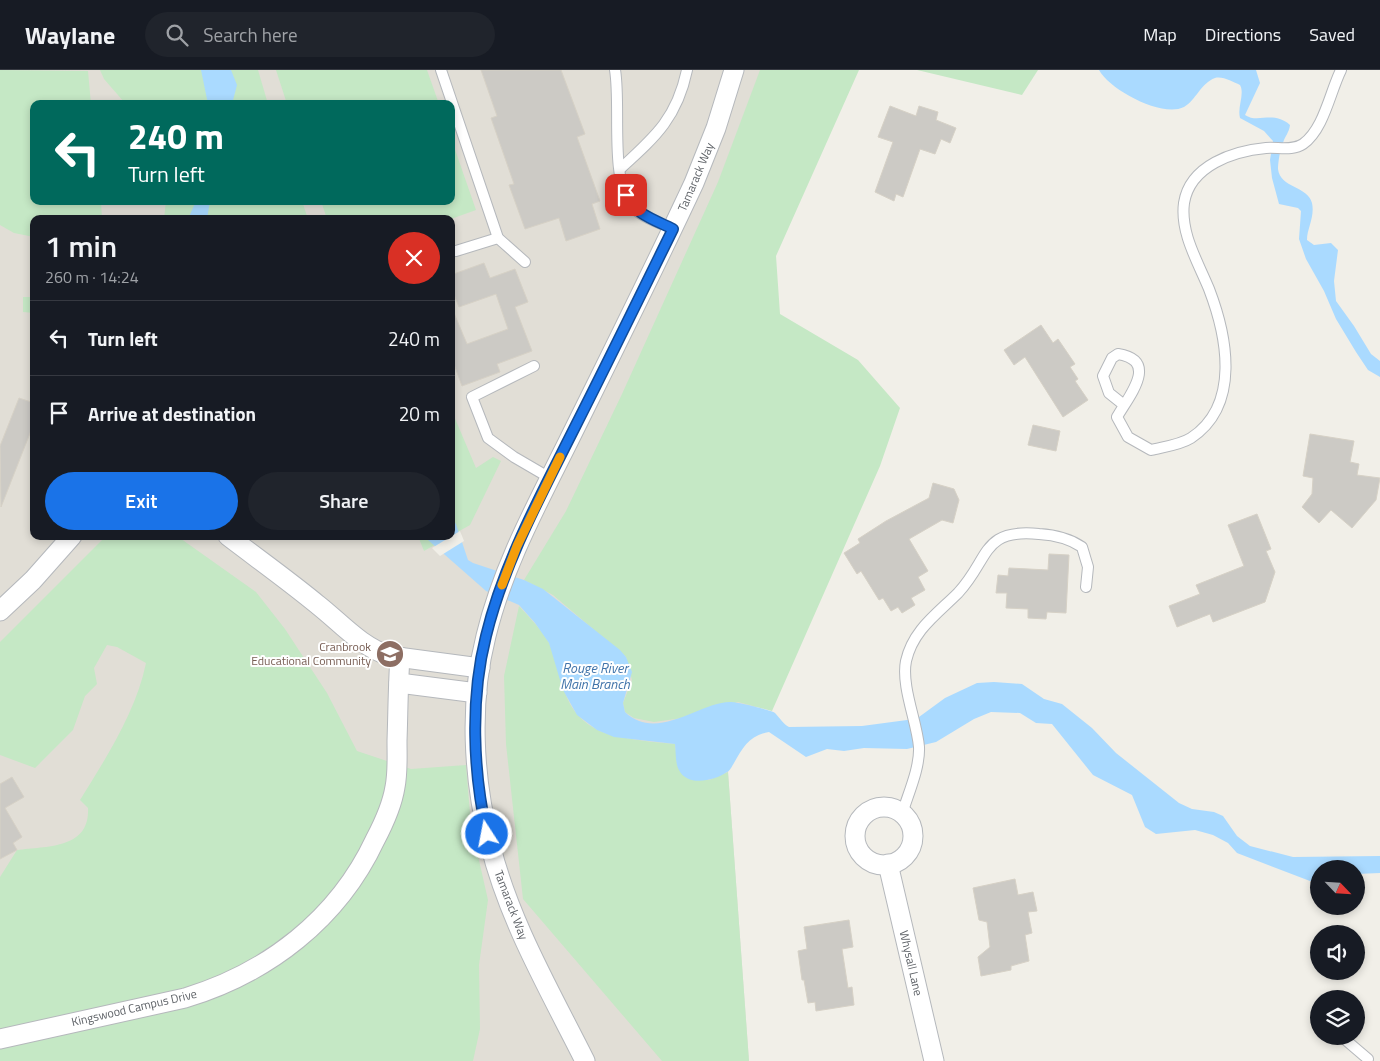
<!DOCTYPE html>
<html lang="en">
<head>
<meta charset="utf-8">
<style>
  body { margin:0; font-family:"Titillium Web",sans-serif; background:#20242c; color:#f1f3f6; height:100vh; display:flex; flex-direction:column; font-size:19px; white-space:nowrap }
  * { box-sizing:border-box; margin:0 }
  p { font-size:16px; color:#9ea1a6 }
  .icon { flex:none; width:28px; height:28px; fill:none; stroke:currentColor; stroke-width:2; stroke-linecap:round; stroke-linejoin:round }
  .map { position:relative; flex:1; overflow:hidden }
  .sheet { position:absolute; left:30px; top:145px; width:425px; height:325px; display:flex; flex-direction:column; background:#171b24; border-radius:10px; box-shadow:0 2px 8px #0003 }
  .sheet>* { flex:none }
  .hud { position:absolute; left:30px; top:30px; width:425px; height:105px; border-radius:10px; box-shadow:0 2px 8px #0003; background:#00695c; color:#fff; overflow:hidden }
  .needle { width:32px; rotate:115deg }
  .controls { position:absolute; left:1310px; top:790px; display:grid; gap:10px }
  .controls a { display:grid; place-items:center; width:55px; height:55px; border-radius:50%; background:#171b24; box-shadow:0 2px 8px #0003; font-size:25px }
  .pin { position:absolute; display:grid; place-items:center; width:42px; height:42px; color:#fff; margin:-21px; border-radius:10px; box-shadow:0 2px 8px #0006 }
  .me { position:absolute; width:55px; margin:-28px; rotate:349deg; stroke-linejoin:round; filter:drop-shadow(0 0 4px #0008) }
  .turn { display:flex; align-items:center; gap:18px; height:105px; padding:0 15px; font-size:22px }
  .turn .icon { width:65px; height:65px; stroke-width:2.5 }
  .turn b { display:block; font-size:35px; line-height:42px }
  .round { display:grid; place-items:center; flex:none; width:52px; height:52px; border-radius:26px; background:#20242c }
  .head { display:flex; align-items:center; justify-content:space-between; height:85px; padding:0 15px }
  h1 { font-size:30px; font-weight:600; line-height:38px }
  .primary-button { display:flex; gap:10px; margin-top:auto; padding:10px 15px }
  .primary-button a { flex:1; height:58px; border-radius:30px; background:#1a73e8; color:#fff; font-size:20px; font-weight:600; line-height:58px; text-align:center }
  .primary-button a+a { background:#20242c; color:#f1f3f6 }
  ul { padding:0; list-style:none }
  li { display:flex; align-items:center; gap:15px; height:75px; padding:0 15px; border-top:1px solid #363941 }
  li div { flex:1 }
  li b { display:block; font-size:19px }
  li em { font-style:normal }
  header { display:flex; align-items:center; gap:30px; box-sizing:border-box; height:70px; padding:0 25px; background:#171b24; border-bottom:1px solid #363941 }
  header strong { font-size:24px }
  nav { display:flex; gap:28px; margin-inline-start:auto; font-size:18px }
  .search { width:350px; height:45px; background:#20242c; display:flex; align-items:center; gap:12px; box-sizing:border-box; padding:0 18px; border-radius:28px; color:#9ea1a6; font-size:19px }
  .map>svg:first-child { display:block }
  .education { fill:#e1ded6; fill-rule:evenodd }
  .green { fill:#c5e8c5 }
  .water { fill:#aadaff }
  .pier { fill:#f1efe8 }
  .building { fill:#cccac5; stroke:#d6d1c6 }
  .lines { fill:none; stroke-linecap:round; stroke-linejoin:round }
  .lane-casing { stroke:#b5b8bc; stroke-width:12 }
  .street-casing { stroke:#b5b8bc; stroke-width:21 }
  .lane { stroke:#fff; stroke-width:10 }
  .street { stroke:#fff; stroke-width:19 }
  .route-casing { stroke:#114b97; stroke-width:12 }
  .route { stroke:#1a73e8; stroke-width:9 }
  .slow { stroke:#f59e0b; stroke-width:9 }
  .labels { text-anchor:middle; stroke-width:4; stroke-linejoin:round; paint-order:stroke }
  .street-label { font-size:12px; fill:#5f6368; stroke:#fff }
  .education-label { font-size:12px; fill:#785e54; stroke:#fff; text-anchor:end }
  .water-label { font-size:14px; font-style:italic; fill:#4174aa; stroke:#fff }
</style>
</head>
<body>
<header>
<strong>Waylane</strong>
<div class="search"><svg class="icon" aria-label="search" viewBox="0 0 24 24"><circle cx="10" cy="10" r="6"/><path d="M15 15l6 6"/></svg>Search here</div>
<nav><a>Map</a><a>Directions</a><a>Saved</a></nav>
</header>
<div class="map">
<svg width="1380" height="991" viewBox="0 0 1380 991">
  <rect width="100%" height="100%" fill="#f1efe8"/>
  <path class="education" d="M 0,0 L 785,0 L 684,240 L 889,328 L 728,702 L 749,991 L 0,991 ZM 34,34 L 451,34 L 451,131 L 34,131 ZM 34,149 L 451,149 L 451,466 L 34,466 Z"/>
  <g class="green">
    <polygon points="0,0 88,1 91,34 34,34 34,131 101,131 102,149 34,149 34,167 14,163 0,155"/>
    <polygon points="100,0 258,0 268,34 124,32 104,9"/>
    <polygon points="276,0 427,0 439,34 287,34"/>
    <polygon points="760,0 859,0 776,186 780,244 858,290 900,338 880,396 772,641 738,632 682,648 654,652 634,648 625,642 623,633 632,610 626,587 553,525 524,510 566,441 622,324 718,112"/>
    <polygon points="917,0 1038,0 1022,25"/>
    <polygon points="451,68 476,140 451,149 327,149 321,131 451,131"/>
    <polygon points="166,131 302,131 308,149 164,149"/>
    <polygon points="23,227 34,227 34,243 23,242"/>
    <polygon points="451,339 476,398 493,387 501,391 470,455 424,481 418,466 451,466"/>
    <path d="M 106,466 L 177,466 L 256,522 L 285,559 L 327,623 L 357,681 L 411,699 L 466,695 L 471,755 L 488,830 L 479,895 L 480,959 L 473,991 L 0,991 L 0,807 L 17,780 C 47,776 90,779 88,738 L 80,730 C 106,688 136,642 146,593 L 117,577 L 107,575 L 94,598 L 97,614 L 85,626 L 73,660 L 35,698 L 0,685 L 0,572 Z"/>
    <path d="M 519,536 C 529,547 540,558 548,571 C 565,602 557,638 596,659 C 614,669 654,672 675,674 L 678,698 L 709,710 L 728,702 L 749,991 L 662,991 L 523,829 L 506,674 L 504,606 Z"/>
  </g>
  <g class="water">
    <polygon points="201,0 231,0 237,15 232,34 208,34"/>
    <path d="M 1099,0 L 1256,0 L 1260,13 L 1245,45 C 1258,54 1273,40 1290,55 C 1289,63 1285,66 1283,73 C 1280,79 1278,93 1278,99 C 1280,118 1308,116 1312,133 C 1315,147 1307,158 1307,170 L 1314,175 L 1331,173 L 1338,180 L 1334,211 L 1336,231 L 1354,256 L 1371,284 L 1380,291 L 1380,307 L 1368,300 L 1356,282 L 1336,249 L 1324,221 L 1306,189 L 1299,169 L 1301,141 L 1298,138 L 1279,134 L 1272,108 L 1270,90 L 1273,71 L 1264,61 L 1240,48 C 1237,37 1245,24 1240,15 C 1233,12 1223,6 1215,8 C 1201,13 1196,30 1184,37 C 1162,48 1110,20 1099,0 Z"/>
    <polygon points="196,131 210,131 207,149 188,149"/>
    <path d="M 451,448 L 456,454 L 468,490 L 473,493 L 524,510 L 543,519 L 620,580 L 626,587 L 632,602 L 623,633 L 625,642 C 657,673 701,631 731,632 C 737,632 771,640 775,643 C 780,648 783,654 789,657 L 862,656 L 907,650 L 919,647 L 945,628 L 977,613 L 994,612 L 1022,614 L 1044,629 L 1062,634 L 1092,658 L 1116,683 L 1179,733 L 1192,739 L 1214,742 L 1223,746 L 1237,766 L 1250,776 L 1293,787 L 1380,786 L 1380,803 L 1356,804 L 1356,799 L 1319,799 L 1319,810 L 1310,811 L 1237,783 L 1228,773 L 1213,765 L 1195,760 L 1156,764 L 1145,757 L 1132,725 L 1093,705 L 1052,654 L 1036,653 L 1020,643 L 991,642 L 974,649 L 936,672 L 907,679 L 864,678 L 844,681 L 827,679 L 806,687 L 769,662 C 750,665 743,677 734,693 C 732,696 730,701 727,702 C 714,711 687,717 679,700 C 675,693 676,682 675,674 L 614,667 L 597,660 L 577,645 L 563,620 L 549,573 L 535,553 L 519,535 L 486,521 L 428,470 L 429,466 L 451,466 Z"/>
  </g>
  <polygon class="pier" points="460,461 464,471 440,486 432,478"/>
  <g class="building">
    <polygon points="481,0 561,0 585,64 577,67 600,131 592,134 600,159 566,171 559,148 525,159 509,115 514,114 491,48 497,46"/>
    <polygon points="890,36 916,46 919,36 938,42 936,50 956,58 950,73 941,69 935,84 920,79 903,127 896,124 894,131 875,122 893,72 878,67"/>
    <polygon points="484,193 490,208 515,199 528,232 515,237 532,281 497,294 500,302 462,316 451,286 451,236 467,274 508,259 496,224 459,237 451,217 451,205"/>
    <polygon points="1041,255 1053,273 1058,269 1075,294 1070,297 1078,309 1075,311 1088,330 1063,347 1025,287 1014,295 1004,280"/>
    <polygon points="19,328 34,333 34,353 1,437 0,376"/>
    <polygon points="1033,355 1060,361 1056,381 1028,375"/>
    <polygon points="1310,364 1354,371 1350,392 1359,394 1357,405 1380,408 1376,430 1352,458 1331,440 1319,453 1302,437 1312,424 1313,408 1303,406"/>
    <polygon points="933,413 954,419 959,430 953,453 942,450 909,469 928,501 918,507 925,520 911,528 915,535 902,543 898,537 891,541 883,528 879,530 861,501 857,504 844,483 860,473 858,469 886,451 929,428"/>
    <polygon points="1257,444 1271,479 1266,481 1275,502 1265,532 1213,552 1210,544 1177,557 1169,536 1200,524 1196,515 1244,496 1228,455"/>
    <polygon points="1049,484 1069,485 1066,543 1047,542 1046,549 1028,548 1028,539 1006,538 1007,523 996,523 998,505 1008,506 1009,498 1048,500"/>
    <polygon points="12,707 24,727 5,738 22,767 13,773 17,780 0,789 0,714"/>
    <polygon points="1015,809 1018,825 1033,822 1037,841 1028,842 1032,863 1025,865 1029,891 1011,896 1011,900 981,906 978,887 990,877 987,852 979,850 973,818"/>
    <polygon points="849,850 853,877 842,879 848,918 852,917 854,935 816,941 815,932 808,933 804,910 802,910 798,881 807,879 804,857"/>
  </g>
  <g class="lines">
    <defs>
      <g id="lane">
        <polyline points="441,0 498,168 525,192"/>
        <path d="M 615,0 C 621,35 610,105 630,134 C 638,146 660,153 673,159"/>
        <path d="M 621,98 C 655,67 677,48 687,0"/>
        <polyline points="456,181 498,168"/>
        <polyline points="534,296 472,327 488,368 514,387 550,408"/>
        <path d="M 1124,335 L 1109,323 L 1103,306 L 1112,288 L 1118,284 C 1160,291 1128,327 1117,347 L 1128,367 L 1151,380 C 1163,377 1180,375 1191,368 C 1241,335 1227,266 1209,219 C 1198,192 1180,163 1184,133 C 1190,95 1234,81 1266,78 C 1278,77 1293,81 1303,74 C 1324,59 1330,22 1341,0"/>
        <path d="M 902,744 C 908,724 920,698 919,677 C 917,652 901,616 906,591 C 913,560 937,544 958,523 C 990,489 981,458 1039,464 C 1055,465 1069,468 1082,477 L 1088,497 L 1086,517"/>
        <polyline points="1341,966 1368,989"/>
      </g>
      <g id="street">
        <path d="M 228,466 C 258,489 289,511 318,535 C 341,553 361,577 390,586 L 480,598"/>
        <polyline points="0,541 33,510 72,466"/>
        <polyline points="399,613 477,623"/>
        <circle cx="884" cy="766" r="29"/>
        <polyline points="888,794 934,991"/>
        <path d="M 0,969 L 185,928 C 268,903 338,849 375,770 C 384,753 392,736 395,717 C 398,702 397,686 397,671 C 398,643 398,615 400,587"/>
        <path d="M 585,991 C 550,921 509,851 490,774 C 473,708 469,633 486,566 C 502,499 536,436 567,374 C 610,287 653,201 694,113 L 716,58 L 734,0"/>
      </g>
    </defs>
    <use href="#lane" class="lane-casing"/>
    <use href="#street" class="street-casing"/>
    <use href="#lane" class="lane"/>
    <use href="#street" class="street"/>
  </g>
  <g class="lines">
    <defs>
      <path id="route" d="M 487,764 C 473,702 470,629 486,566 C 504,492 542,423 576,355 C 609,290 641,224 673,159 C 655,150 634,144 626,125"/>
    </defs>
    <use href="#route" class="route-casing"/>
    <use href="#route" class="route"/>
    <polyline class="slow" points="502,515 517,476 560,387"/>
  </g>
  <defs>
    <symbol id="school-disc" viewBox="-11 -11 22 22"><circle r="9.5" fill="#8d6e63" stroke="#fff"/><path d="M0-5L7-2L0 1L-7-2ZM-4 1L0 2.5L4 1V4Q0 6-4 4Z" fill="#fff"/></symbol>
  </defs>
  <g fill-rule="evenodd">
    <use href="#school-disc" x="374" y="568" width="32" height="32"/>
  </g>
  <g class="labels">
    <g class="street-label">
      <text transform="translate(696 107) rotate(-67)" y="4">Tamarack Way</text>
      <text transform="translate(511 835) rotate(69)" y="4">Tamarack Way</text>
      <text transform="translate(911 893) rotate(77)" y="4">Whysall Lane</text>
      <text transform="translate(134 938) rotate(-13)" y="4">Kingswood Campus Drive</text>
    </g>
    <g class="education-label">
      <text x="371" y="581">Cranbrook<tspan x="371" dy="14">Educational Community</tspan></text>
    </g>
    <g class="water-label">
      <text x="595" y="603">Rouge River<tspan x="595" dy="16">Main Branch</tspan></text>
    </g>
  </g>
</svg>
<div class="controls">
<a><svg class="needle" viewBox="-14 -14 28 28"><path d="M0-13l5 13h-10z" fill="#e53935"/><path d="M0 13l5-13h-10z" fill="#9ea1a6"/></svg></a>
<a><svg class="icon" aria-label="sound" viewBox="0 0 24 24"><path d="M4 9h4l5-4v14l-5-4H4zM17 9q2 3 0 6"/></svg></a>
<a><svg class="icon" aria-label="layers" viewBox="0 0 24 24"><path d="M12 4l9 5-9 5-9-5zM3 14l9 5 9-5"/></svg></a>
</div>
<div class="pin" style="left:626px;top:125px;background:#d93025"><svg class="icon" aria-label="arrive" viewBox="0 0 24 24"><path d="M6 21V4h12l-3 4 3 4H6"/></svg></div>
<svg class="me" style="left:487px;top:764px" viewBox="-20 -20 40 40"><circle r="17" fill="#1a73e8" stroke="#fff" stroke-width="3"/><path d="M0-11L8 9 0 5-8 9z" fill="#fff"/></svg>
<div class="hud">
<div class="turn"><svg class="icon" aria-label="left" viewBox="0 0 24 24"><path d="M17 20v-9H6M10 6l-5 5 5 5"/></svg><div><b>240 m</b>Turn left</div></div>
</div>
<section class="sheet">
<div class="head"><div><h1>1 min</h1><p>260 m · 14:24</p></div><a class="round" style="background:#d93025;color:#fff"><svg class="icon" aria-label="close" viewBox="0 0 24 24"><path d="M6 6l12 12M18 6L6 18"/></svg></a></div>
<ul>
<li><svg class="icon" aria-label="left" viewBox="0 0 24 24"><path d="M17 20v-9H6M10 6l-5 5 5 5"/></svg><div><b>Turn left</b></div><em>240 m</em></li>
<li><svg class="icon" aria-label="arrive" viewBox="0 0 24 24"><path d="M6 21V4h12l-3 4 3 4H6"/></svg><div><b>Arrive at destination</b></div><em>20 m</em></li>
</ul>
<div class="primary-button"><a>Exit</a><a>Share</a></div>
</section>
</div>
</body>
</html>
